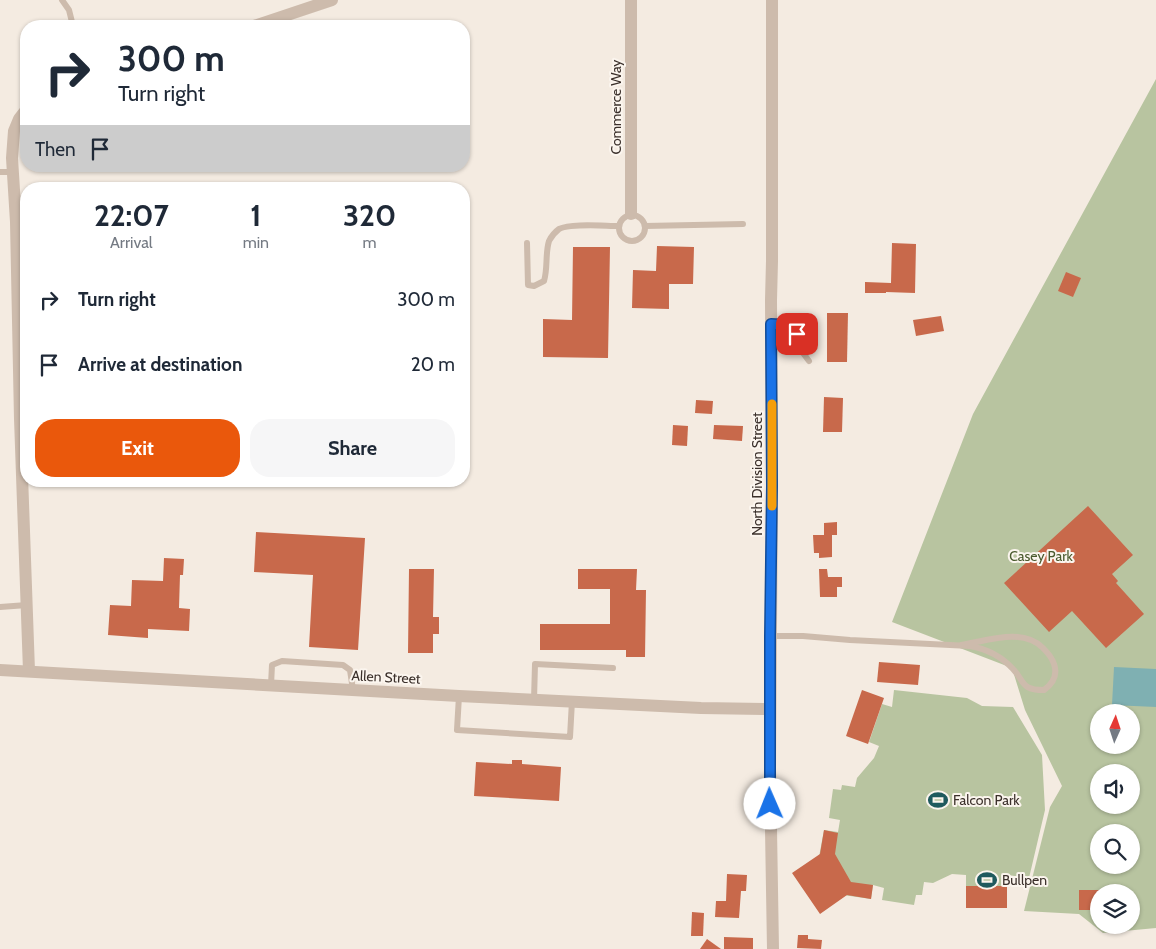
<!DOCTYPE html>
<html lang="en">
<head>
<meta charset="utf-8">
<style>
  body { margin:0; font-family:Cabin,sans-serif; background:#f6f6f7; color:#1f2937; height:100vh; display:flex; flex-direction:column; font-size:19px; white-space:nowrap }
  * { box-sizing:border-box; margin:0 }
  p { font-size:16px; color:#747a83 }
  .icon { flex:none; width:28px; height:28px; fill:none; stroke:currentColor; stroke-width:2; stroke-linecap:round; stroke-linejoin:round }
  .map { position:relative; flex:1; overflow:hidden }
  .drawer { position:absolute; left:20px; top:182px; width:450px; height:305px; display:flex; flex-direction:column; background:#fff; border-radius:20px; box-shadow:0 1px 4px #0004 }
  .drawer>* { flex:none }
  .guide { position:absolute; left:20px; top:20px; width:450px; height:152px; border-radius:20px; box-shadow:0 1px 4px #0004; background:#fff; color:#1f2937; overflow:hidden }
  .needle { width:32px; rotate:3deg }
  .fabs { position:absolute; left:1090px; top:704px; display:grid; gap:10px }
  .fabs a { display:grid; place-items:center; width:50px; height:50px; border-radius:50%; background:#fff; box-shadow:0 1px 4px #0004; font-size:25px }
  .pin { position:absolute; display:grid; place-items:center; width:42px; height:42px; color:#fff; margin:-21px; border-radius:10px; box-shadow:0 2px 8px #0006 }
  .me { position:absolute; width:55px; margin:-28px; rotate:359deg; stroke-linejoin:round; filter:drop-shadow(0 0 4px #0008) }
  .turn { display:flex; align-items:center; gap:18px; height:105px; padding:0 15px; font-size:22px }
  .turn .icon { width:65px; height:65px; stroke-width:2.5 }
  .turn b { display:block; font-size:35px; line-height:42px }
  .then { display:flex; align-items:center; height:48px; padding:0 15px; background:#0003; gap:10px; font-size:19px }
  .eta { display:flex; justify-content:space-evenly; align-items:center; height:85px; text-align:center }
  .eta b { font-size:30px; font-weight:700; line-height:35px }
  .cta { display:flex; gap:10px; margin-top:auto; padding:10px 15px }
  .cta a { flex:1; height:58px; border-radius:20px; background:#ea580c; color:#fff; font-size:20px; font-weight:700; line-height:58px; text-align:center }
  .cta a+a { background:#f6f6f7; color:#1f2937 }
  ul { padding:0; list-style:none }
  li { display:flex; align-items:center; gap:15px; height:65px; padding:0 15px }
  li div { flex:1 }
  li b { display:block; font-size:19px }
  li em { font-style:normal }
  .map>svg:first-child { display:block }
  .green { fill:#b8c4a0; fill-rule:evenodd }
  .water { fill:#7fb0b2 }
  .building { fill:#c8694b }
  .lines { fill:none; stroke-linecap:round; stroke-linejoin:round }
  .service { stroke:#cdbbac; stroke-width:6 }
  .minor { stroke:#cdbbac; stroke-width:12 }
  .tertiary { stroke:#cdbbac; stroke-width:12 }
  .route-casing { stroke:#114b97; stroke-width:12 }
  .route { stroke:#1a73e8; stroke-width:9 }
  .slow { stroke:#f59e0b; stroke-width:9 }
  .labels { text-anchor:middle; stroke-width:4; stroke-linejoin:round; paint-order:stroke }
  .street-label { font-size:14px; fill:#3b302b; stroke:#fbf5ee }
  .park-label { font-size:14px; fill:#4a5a2e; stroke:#fbf5ee }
  .poi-label { font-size:14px; fill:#3b302b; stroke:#fbf5ee; text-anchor:start }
</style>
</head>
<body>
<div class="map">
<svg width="1156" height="949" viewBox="0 0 1156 949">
  <rect width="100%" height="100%" fill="#f4ebe1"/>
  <g class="green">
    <path d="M 1156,79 L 1156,928 L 1103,933 L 1079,914 L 1024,911 L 1050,807 L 1062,786 L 1025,710 L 1012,668 L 892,622 L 973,414 ZM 1099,712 L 1131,712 L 1131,745 L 1099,745 ZM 1099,772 L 1131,772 L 1131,805 L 1099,805 ZM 1099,832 L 1131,832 L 1131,865 L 1099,865 ZM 1099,892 L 1131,892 L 1131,925 L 1099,925 Z"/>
    <polygon points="894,690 967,698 982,706 1013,707 1042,755 1045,810 1029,878 1008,875 1007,886 966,886 966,875 952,874 933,883 924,882 922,895 916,895 914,905 882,900 884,888 873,885 871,899 843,895 819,857 824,830 838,832 840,820 829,818 833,789 841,790 842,785 855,787 857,778 874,758 879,746 869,742 882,704 892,707"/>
  </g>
  <polygon class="water" points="1114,667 1156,669 1156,707 1112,705"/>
  <g class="building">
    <polygon points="892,243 916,244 915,293 886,292 886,293 865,293 865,282 891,283"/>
    <polygon points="657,246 694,247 693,284 669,284 669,309 632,308 633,270 656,271"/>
    <polygon points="573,247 610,247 608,358 543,357 543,319 572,320"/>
    <polygon points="1066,272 1081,278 1073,297 1058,291"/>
    <polygon points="827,313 848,313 847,362 827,362"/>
    <polygon points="941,316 944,331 916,336 913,320"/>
    <polygon points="824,397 843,398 842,432 823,432"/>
    <polygon points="696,400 713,401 712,414 695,413"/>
    <polygon points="673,425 688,426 687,446 672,445"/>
    <polygon points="714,425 743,426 742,441 713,439"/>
    <polygon points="1088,506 1133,555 1112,574 1118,581 1116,583 1144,614 1106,648 1072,611 1049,632 1004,583"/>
    <polygon points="837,522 837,535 832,535 832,557 819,558 819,553 814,553 813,535 824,535 824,523"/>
    <polygon points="256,532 365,538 358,650 309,647 313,575 254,572"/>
    <polygon points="164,558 184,559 183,575 180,575 179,608 190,609 189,631 148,629 148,638 108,635 110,605 131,606 132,580 163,581"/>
    <polygon points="409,569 434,569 433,617 439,617 439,634 433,634 433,653 408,653"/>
    <polygon points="578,569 637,569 636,590 646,590 645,657 626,657 626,650 540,650 540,624 610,624 610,589 578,589"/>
    <polygon points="819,569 827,569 828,577 842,577 842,587 837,587 837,597 820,597"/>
    <polygon points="879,662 920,665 918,685 877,682"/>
    <polygon points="862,690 884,698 868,744 846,736"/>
    <polygon points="512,760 522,760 522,764 561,767 559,801 474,796 476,762 512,764"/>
    <polygon points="824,830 838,833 835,854 851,882 873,885 871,899 847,895 820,914 792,873 820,854"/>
    <polygon points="727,874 747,875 746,891 741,891 739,918 715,917 716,901 726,901"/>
    <rect x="966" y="886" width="41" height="22"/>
    <rect x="1079" y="890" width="20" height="20"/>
    <polygon points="692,912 704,913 703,936 691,936"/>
    <polygon points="798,935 808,935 808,939 822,940 821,949 797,948"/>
    <polygon points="724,937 753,938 753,949 724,949"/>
    <polygon points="707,939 721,949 700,949"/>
  </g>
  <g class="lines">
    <g class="service">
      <polyline points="62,0 69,10 73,26"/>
      <polyline points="0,172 13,172"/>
      <circle cx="632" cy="228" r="13"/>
      <polyline points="645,226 743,224"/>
      <path d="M 527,243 L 528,285 L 534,286 L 544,281 C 548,268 545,254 549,241 C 551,237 555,232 559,229 C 571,223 604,226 619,226"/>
      <polyline points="771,324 789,325 797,334 803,353 809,361"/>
      <polyline points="0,607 27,605"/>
      <path d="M 770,636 L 803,636 L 850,640 L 970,646 C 987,649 1001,656 1013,669 C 1025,682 1021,690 1044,690 C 1052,684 1058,675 1054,664 C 1052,657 1047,652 1043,648 C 1022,627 987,641 961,645"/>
      <polyline points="271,685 272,665 282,661 343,665 350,670 353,690"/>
      <polyline points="459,696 457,730 570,737 572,701"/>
      <polyline points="534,700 535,664 613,668"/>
    </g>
    <g class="minor">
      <polyline points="631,0 631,214"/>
      <polyline points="254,26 332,0"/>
      <polyline points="26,110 19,119 14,131 12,158 16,222 20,419 29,671"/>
      <polyline points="0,670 459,696 701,708 770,709"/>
    </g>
    <polyline class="tertiary" points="772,0 772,261 771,300 772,485 770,769 773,949"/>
  </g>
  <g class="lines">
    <defs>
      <polyline id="route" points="770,804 770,636 772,486 771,324 789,325 797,334"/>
    </defs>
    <use href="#route" class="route-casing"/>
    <use href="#route" class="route"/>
    <polyline class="slow" points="772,404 772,506"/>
  </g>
  <defs>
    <symbol id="stadium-bare" viewBox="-9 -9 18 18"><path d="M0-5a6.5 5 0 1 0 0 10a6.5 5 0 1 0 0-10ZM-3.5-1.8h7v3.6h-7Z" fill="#1f5a5e" stroke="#fbf5ee" stroke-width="2.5" paint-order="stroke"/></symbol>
  </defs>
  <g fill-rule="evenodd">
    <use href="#stadium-bare" x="924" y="786" width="28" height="28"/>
    <use href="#stadium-bare" x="973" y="866" width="28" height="28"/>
  </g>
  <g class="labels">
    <g class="street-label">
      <text transform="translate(616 107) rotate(-90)" y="5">Commerce Way</text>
      <text transform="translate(757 474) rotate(-90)" y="5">North Division Street</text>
      <text transform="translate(386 677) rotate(3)" y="5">Allen Street</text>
    </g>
    <g class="park-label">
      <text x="1041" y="561">Casey Park</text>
    </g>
    <g class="poi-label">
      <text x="953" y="805">Falcon Park</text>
      <text x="1002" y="885">Bullpen</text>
    </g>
  </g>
</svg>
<div class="fabs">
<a><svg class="needle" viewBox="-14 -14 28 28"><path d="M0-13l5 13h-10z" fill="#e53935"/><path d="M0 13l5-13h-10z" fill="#747a83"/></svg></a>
<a><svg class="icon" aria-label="sound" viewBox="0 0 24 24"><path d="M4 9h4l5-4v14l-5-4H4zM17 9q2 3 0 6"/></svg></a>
<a><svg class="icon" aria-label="search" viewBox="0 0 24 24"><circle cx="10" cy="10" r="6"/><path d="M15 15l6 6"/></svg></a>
<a><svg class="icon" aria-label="layers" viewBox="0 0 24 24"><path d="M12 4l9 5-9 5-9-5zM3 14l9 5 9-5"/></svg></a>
</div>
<div class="pin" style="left:797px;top:334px;background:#d93025"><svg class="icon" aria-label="arrive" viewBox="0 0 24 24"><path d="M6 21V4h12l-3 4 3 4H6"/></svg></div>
<svg class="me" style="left:770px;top:804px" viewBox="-20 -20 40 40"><circle r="19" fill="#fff"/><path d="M0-13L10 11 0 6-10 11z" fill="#1a73e8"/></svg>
<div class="guide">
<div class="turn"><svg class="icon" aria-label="right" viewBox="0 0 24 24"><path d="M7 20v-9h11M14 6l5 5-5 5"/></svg><div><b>300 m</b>Turn right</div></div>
<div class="then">Then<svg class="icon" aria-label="arrive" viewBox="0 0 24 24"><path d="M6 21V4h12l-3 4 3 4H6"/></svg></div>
</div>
<section class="drawer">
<div class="eta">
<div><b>22:07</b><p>Arrival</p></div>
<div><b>1</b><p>min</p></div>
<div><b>320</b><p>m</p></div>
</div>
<ul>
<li><svg class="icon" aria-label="right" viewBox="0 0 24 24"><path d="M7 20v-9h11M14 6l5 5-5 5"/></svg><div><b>Turn right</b></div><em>300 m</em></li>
<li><svg class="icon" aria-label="arrive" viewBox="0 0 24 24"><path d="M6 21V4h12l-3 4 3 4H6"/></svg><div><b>Arrive at destination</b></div><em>20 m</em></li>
</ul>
<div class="cta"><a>Exit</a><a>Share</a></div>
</section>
</div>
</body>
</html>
